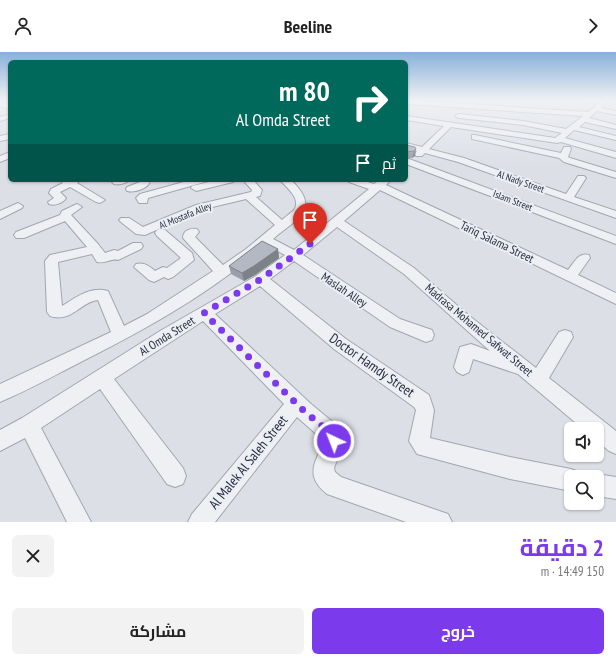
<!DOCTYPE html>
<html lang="ar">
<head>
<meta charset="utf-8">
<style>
  body { margin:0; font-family:"PT Sans Narrow",Cairo,sans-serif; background:#f2f2f2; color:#222; direction:rtl; height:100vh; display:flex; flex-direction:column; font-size:15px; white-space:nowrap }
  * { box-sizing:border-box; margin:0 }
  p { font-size:13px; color:#767676 }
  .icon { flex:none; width:22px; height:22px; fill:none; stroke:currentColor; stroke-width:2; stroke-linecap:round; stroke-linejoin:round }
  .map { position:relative; height:470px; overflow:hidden; direction:ltr }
  .panel { display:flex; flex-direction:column; background:#fff; flex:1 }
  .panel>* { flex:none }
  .hud { position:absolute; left:8px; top:8px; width:400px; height:122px; border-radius:6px; box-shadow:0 1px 3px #0004; direction:rtl; background:#00695c; color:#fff; overflow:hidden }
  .buttons { position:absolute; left:564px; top:370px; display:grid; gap:8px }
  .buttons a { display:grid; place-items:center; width:40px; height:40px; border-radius:6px; background:#fff; box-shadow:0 1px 3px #0004; font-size:20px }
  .pin { position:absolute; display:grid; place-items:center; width:34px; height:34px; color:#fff; margin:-41px -17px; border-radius:50% 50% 50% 0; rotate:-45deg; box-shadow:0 0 4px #0007 }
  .pin .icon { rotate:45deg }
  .me { position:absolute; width:44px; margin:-22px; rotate:317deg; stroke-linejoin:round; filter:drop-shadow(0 0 3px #0008) }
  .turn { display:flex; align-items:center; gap:14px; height:84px; padding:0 12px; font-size:18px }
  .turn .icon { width:52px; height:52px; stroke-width:2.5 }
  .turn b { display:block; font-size:28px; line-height:34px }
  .then { display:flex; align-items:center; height:38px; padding:0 12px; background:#0003; gap:8px; font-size:15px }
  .round { display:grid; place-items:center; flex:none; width:42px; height:42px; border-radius:6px; background:#f2f2f2 }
  .summary { display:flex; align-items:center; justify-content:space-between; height:68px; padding:0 12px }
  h1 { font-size:24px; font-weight:700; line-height:30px; color:#7c3aed }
  .action { display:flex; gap:8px; margin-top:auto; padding:8px 12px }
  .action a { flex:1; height:46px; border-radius:6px; background:#7c3aed; color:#fff; font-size:16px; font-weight:700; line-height:46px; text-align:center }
  .action a+a { background:#f2f2f2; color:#222 }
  header { display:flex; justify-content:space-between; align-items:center; height:52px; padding:0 12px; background:#fff; font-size:18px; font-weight:700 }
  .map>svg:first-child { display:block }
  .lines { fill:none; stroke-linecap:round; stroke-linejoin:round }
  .minor-casing { stroke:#a2a6b0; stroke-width:2 }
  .minor { fill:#eff0f4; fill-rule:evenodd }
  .wall { fill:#9a9ea8 }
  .shaded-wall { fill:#7d8188 }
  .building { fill:#b3b8c3; stroke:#7d8188 }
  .route { stroke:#7c3aed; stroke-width:7; stroke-dasharray:0 12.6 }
  .labels { text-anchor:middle; stroke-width:4; stroke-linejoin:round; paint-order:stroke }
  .far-street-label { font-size:10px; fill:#262d3c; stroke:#ebeef4 }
  .street-label { font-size:12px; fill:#262d3c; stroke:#ebeef4 }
  .near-street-label { font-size:14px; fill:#262d3c; stroke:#ebeef4 }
</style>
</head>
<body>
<header><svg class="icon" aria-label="forward" viewBox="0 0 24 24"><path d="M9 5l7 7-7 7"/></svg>Beeline<svg class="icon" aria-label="person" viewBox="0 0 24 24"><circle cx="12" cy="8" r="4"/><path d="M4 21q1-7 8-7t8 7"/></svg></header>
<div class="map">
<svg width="616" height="470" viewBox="0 0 616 470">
  <rect width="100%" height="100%" fill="#dcdfe6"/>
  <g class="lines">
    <defs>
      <g id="minor">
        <polygon points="406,48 588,60 599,51 588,50 585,48 609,48 601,56 616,59 616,63 597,59 589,66 616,73 616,77 585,70 579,75 616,84 616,88 574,78 565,86 616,100 616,106 561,90 557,91 451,75 429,97 464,106 566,142 578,124 584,124 586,126 574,145 616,159 616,166 458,110 425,101 422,104 416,104 415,102 417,99 406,96 406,91 422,95 444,74 406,68 406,64 555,86 562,81 523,73 459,66 455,64 459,62 523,69 566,77 583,64 406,52"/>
        <polygon points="0,50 10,53 10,57 0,54"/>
        <polygon points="10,62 10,66 0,69 0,65"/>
        <polygon points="10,82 10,87 0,89 0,84"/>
        <polygon points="472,83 475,83 561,101 564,95 570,95 571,97 568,105 570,106 616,120 616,126 564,110 559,106 472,87"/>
        <polygon points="10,100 10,106 0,110 0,104"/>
        <polygon points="409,107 616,184 616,192 406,112 406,108"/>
        <path d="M 60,128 L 80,128 L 77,131 L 105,148 L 100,151 L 96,150 L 70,135 L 60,140 L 66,146 C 63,151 55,154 49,152 L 48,150 L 54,146 L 49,141 L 51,137 L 63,131 Z"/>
        <path d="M 113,128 L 129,128 C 126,132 118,133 114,132 L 112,130 Z"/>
        <path d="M 140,128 L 150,128 C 150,136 135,141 127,139 L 126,137 L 127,135 L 140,130 Z"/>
        <polygon points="191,128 207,128 205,130 148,146 147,151 139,151 136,146 140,142"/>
        <polygon points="217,128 235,128 233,130 196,139 191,136 192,134"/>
        <path d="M 243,128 L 253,128 L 262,138 L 260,144 L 256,145 L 282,168 C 285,165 291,161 294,158 C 302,147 286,135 280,128 L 291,128 C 322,158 297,166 273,187 L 294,198 L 369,137 L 349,130 L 347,128 L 361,128 L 374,132 L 380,128 L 391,128 L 386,133 L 568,218 C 574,211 578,200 589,203 L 590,206 L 578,223 L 616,241 L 616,252 L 380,138 L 344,169 L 414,216 L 467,262 L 536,316 L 559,280 L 565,278 L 571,280 L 573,285 L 549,326 L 616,379 L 616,402 L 609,399 L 597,389 L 597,377 L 583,377 L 518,322 L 473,307 L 469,320 L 463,323 L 457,320 L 454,315 L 460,295 L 471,292 L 490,299 L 404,222 L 337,175 L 303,203 L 400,267 L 432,278 L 434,283 L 432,288 L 426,290 L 390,275 L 294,209 L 270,227 L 346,287 L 429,343 L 434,358 L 430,386 L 510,405 L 571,417 L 579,420 L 581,425 L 571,425 L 571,439 L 510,427 L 417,402 L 409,389 L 416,358 L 414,355 L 334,297 L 260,234 L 215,262 L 311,352 L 340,376 L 344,390 L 334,416 L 335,420 L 341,425 L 448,462 L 452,470 L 406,470 L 327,442 C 312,430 310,420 318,403 C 321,398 323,394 323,388 L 297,365 L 215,470 L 188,470 L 192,462 L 284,352 L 203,269 L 114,327 L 183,416 L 186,424 L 183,432 L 175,435 L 167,432 L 100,337 L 41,376 L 91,470 L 67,470 L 25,386 L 0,399 L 0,378 L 22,366 L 160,279 L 256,224 L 285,203 L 266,193 C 207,244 141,280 71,315 C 48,327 24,340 0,350 L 0,332 L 111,280 L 98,248 C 80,250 72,271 50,264 L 47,260 L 45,209 L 50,203 L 87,195 L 65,169 L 24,186 L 16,186 L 14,183 L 16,180 L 60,163 L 62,159 L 77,152 L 82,155 L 71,163 L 98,192 L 105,201 L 114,198 L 118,199 L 133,191 L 141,191 L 143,194 L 141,197 L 118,208 C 111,206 105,212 97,210 L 92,202 L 58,210 L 62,254 C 77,245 90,234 108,239 L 124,274 L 147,262 L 213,219 L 183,186 C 183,178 191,176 197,177 L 199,180 L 195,185 L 223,213 L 246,197 L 275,173 L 246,147 L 204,157 L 145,183 L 136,182 L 121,170 L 119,168 L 121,166 L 129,166 L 143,175 L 196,153 L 251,140 L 252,138 Z"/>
        <polygon points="18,151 23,154 22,156 0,167 0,159"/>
        <path d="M 161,177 L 165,178 L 192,201 L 194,208 L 173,225 L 168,227 L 164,225 L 154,230 L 149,228 L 134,215 L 136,212 C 144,210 149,214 155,219 L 163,215 L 167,216 L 181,206 L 157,184 L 155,181 L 157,178 Z"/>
        <polygon points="597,422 616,425 616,447 597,444 597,425 590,425"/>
      </g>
    </defs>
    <use href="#minor" class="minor-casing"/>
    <use href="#minor" class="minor"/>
  </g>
  <g class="wall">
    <polygon points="406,93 415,95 415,104 412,106 406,107"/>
    <polygon points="278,197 279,206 255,223 244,229 231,222 229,214"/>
  </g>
  <g class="shaded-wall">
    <polygon points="416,97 415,104 412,106 414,99"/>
    <polygon points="278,197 279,206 255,223 244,229 242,221"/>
  </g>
  <g class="building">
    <polygon points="406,93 415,95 416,97 414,99 406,100 406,105"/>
    <polygon points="262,189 278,197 254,214 242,221 229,214"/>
  </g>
  <linearGradient id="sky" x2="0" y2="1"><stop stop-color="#87b0da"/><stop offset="0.42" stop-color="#eff1f4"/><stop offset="1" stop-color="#eff1f4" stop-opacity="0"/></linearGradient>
  <rect width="616" height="114" fill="url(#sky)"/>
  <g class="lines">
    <polyline class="route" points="310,192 261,227 204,261 304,359 333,383 334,389"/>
  </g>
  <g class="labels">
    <g class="far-street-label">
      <text transform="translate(521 129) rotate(19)" y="4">Al Nady Street</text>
      <text transform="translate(513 148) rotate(21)" y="4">Islam Street</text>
      <text transform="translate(185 163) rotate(-22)" y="4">Al Mostafa Alley</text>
    </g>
    <g class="street-label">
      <text transform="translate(497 190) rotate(26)" y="4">Tariq Salama Street</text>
      <text transform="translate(344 238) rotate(34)" y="4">Maslah Alley</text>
      <text transform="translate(479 278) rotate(40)" y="4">Madrasa Mohamed Safwat Street</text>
      <text transform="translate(167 284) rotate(-32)" y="4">Al Omda Street</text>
    </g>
    <g class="near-street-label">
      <text transform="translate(372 313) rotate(35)" y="5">Doctor Hamdy Street</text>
      <text transform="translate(248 410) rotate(-51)" y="5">Al Malek Al Saleh Street</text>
    </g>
  </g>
</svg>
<div class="buttons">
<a><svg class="icon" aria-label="sound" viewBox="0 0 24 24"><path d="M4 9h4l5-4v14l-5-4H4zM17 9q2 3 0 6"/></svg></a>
<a><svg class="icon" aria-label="search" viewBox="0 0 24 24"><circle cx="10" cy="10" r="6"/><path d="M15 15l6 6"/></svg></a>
</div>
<div class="pin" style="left:310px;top:192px;background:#d93025"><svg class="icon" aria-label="arrive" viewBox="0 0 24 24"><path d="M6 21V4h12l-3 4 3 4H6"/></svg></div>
<svg class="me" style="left:334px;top:389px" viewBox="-20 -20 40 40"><circle r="17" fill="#7c3aed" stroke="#fff" stroke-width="3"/><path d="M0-11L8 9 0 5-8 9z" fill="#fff"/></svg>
<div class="hud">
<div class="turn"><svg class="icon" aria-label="right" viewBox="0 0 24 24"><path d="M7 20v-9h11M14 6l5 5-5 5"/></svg><div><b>80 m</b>Al Omda Street</div></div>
<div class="then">ثم<svg class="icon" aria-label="arrive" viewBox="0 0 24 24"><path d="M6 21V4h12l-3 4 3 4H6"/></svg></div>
</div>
</div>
<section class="panel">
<div class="summary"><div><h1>2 دقيقة</h1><p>150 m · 14:49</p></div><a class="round"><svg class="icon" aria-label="close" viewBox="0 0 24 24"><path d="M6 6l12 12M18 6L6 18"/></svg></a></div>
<div class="action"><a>خروج</a><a>مشاركة</a></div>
</section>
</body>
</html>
